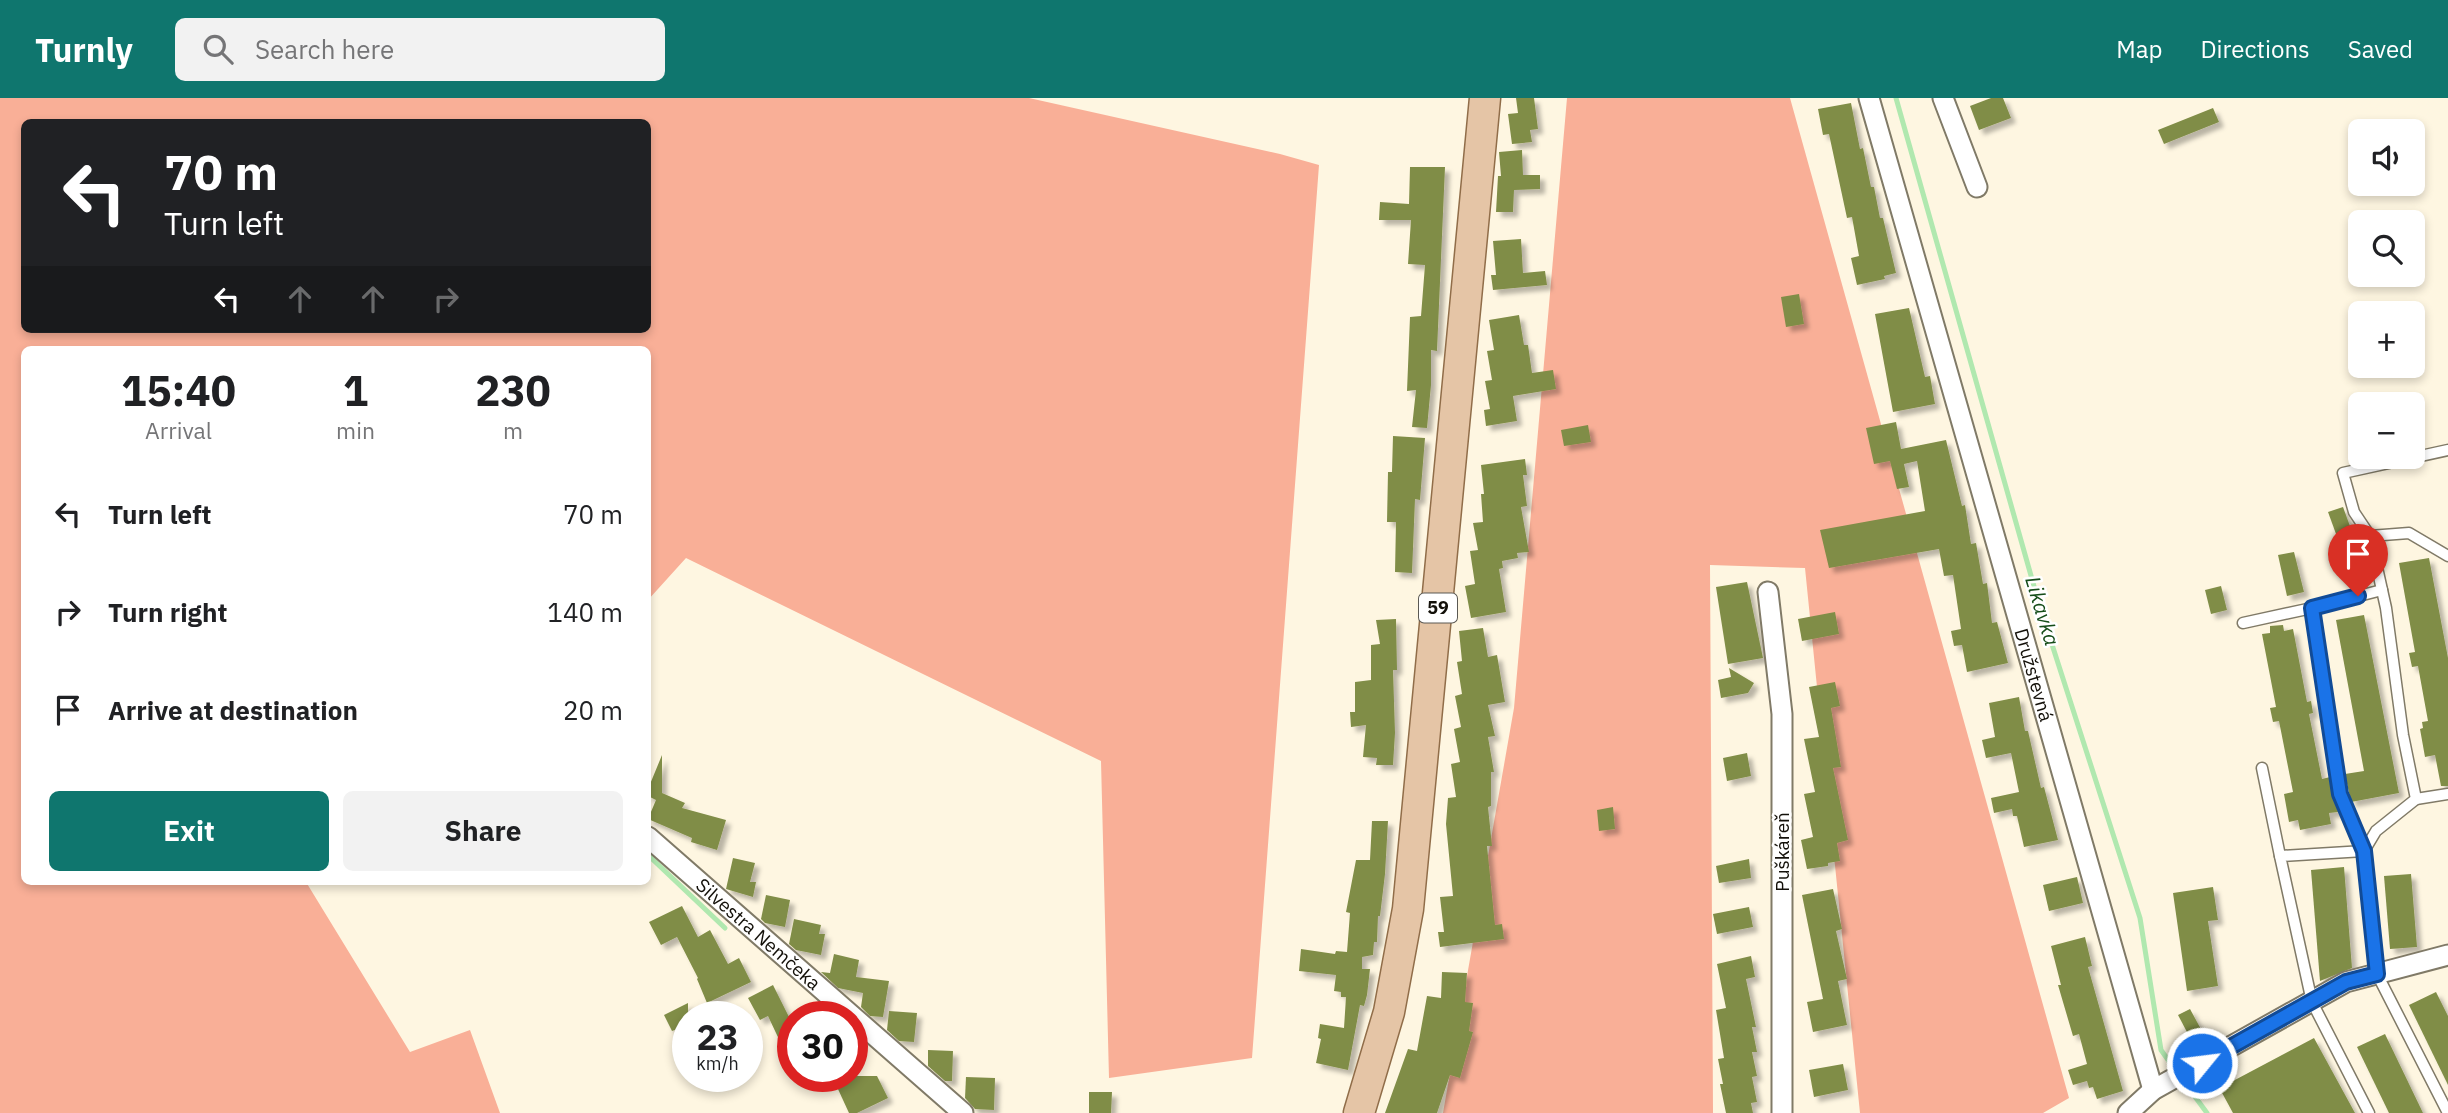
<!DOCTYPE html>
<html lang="en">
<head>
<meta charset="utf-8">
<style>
  body { margin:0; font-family:"IBM Plex Sans",sans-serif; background:#f2f2f2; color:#202124; height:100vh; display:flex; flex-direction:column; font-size:26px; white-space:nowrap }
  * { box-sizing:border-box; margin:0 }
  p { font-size:23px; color:#757577 }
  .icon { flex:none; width:38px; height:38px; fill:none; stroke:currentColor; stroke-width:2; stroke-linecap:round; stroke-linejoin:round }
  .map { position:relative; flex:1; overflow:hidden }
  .panel { position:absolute; left:21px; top:248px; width:630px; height:539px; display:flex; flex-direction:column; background:#fff; border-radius:10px; box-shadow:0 4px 10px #0003 }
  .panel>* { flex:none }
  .banner { position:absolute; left:21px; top:21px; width:630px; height:214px; border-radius:10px; box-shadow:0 4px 10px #0003; background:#202124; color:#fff; overflow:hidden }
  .buttons { position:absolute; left:2348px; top:21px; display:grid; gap:14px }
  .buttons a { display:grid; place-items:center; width:77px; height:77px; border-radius:10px; background:#fff; box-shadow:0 4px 10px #0003; font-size:35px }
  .speed { position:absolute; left:672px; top:903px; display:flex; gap:14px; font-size:35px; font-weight:700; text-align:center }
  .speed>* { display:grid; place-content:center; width:91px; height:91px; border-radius:50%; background:#fff; box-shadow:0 4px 10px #0003; line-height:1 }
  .speed small { font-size:18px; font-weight:400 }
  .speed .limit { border:10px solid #d22; background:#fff; color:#111 }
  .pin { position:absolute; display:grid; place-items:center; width:60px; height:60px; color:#fff; margin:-72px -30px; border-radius:50% 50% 50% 0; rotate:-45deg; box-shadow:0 0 7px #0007 }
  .pin .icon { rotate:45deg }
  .me { position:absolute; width:77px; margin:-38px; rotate:61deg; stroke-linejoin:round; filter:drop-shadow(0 0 5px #0008) }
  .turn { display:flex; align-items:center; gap:24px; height:147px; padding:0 28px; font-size:32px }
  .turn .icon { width:91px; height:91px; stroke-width:2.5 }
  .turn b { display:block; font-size:49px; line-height:60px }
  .lanes { display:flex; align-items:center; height:66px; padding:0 28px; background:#0003; justify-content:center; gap:35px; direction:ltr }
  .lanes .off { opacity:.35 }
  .eta { display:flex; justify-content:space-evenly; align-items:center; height:119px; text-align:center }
  .eta b { font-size:42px; font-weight:700; line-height:49px }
  .primary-button { display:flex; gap:14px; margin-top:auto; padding:14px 28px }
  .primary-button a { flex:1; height:80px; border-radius:10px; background:#0f766e; color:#fff; font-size:28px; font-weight:700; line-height:80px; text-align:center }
  .primary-button a+a { background:#f2f2f2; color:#202124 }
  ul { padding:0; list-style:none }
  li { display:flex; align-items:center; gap:21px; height:98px; padding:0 28px }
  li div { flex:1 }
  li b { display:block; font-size:26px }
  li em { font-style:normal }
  header { display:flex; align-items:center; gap:42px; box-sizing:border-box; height:98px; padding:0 35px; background:#0f766e; color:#fff }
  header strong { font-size:33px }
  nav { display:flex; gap:38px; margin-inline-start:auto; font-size:24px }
  .search { width:490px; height:63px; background:#f2f2f2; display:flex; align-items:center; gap:18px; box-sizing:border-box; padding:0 24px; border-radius:10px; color:#757577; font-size:26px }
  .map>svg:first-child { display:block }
  .green { fill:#f9af97; fill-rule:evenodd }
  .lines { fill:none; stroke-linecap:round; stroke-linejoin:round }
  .stream { stroke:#b0e8af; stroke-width:5 }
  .building { fill:#808d47; filter:url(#shadow) }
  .service-casing { stroke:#807a67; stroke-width:13 }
  .minor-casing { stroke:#807a67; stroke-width:23 }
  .primary-casing { stroke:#906d49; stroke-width:33 }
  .service { stroke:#fff; stroke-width:10 }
  .minor { stroke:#fff; stroke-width:19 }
  .primary { stroke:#e5c5a6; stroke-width:30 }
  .route-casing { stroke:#114b97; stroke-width:18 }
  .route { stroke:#1a73e8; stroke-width:12 }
  .labels { text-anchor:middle; stroke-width:5; stroke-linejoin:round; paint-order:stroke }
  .shield { fill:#fff; stroke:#5a5853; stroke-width:2 }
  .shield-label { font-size:18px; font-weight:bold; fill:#131009 }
  .street-label { font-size:19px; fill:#131009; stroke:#fff }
  .water-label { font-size:21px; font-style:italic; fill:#154d19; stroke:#fff }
</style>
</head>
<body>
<header>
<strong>Turnly</strong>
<div class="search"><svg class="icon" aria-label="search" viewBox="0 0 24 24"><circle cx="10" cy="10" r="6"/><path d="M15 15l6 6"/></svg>Search here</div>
<nav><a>Map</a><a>Directions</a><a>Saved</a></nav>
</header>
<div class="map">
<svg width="2448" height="1015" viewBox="0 0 2448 1015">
  <defs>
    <filter id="shadow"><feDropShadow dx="5" dy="5" stdDeviation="2" flood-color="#0004"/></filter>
  </defs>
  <rect width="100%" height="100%" fill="#fef6e1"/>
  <g class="green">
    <path d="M 0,0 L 1029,0 L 1280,56 L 1319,67 L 1252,960 L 1109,980 L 1101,663 L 686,460 L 648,502 L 648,252 L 24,252 L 24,784 L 306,784 L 410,954 L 470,932 L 500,1015 L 0,1015 ZM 24,24 L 648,24 L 648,231 L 24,231 Z"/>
    <polygon points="1567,0 1790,0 2069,1000 2043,1015 1860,1015 1805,470 1710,467 1713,1015 1443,1015 1514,610"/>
  </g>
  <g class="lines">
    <g class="stream">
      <polyline points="1896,0 2039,506 2140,820 2161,952 2176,973"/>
      <polyline points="648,757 725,830"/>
      <polyline points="2182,981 2207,1015"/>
    </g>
  </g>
  <g class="building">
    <polygon points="1516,0 1534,0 1538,31 1530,32 1532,44 1512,46 1508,16 1518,15"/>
    <polygon points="1991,0 2003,0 2011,20 1979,32 1970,8"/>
    <polygon points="1851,5 1860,51 1863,50 1871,89 1874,89 1880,120 1883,120 1896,175 1884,178 1885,181 1857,187 1851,160 1859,158 1852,119 1847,120 1829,36 1823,37 1818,11"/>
    <polygon points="2213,10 2219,24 2164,46 2158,32"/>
    <polygon points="1522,52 1523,77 1540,77 1540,91 1514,92 1513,114 1496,114 1498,78 1501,78 1499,54"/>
    <polygon points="1410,69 1445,69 1437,253 1431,252 1431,287 1427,330 1412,329 1416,292 1407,293 1410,219 1421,218 1425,167 1408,166 1411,122 1379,122 1380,104 1409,106"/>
    <polygon points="1521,141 1523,175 1545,173 1547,187 1493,192 1491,177 1496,177 1493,143"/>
    <polygon points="1799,196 1804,226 1786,229 1781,199"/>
    <polygon points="1909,210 1925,279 1930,278 1935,306 1893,314 1875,216"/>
    <polygon points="1519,217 1524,247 1528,247 1532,275 1553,272 1556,291 1513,298 1517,323 1486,328 1484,312 1490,311 1485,283 1492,282 1487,253 1494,252 1489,222"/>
    <polygon points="1896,324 1901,351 1946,342 1962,408 1965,407 1971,446 1976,445 1983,486 1987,485 1992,525 1997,524 2008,565 1967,574 1962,547 1954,548 1951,533 1961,531 1953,477 1944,478 1939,451 1829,470 1820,432 1925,413 1917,363 1904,366 1909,389 1897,391 1890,363 1874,366 1866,330"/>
    <polygon points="1588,327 1591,344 1564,348 1561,332"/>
    <polygon points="1393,338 1425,340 1420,402 1415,401 1412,475 1395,474 1396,424 1387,424 1388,374 1392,374"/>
    <polygon points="1525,361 1527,377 1523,377 1527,408 1521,409 1529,454 1517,455 1518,460 1502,463 1503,470 1499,471 1506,514 1471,520 1465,488 1475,486 1470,453 1478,452 1473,425 1483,424 1481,396 1484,396 1481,367"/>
    <polygon points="2343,409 2366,472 2351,477 2328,414"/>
    <polygon points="2294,454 2304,494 2287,498 2278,457"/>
    <polygon points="2429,460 2448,560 2448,688 2441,688 2435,657 2425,659 2420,631 2423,630 2422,624 2428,623 2418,568 2412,569 2409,555 2415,554 2399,465"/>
    <polygon points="1747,484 1763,560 1728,566 1716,489"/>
    <polygon points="2221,488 2227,512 2211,516 2205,492"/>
    <polygon points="1835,514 1839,536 1802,543 1798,521"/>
    <polygon points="2364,517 2399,695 2351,704 2345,676 2364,673 2336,522"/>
    <polygon points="1396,521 1397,572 1393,572 1395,635 1393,667 1376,667 1377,660 1363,659 1366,627 1351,629 1350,614 1355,614 1355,584 1371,582 1371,547 1380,546 1376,522"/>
    <polygon points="2283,527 2284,533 2293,531 2307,604 2311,603 2313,615 2309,616 2322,681 2330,679 2338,714 2329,715 2331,726 2300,732 2298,722 2289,724 2284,696 2293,694 2279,623 2273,624 2270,610 2276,609 2262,536 2270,535 2270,528"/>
    <polygon points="1483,530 1488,559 1497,557 1505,604 1488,607 1495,638 1488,639 1494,674 1491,674 1491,708 1488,709 1492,748 1487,748 1495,827 1502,826 1504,841 1440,849 1438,834 1444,834 1440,799 1453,798 1446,726 1448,700 1456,699 1451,666 1460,664 1454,631 1461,629 1455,598 1462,596 1457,564 1462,563 1459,533"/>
    <polygon points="1729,570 1754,585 1748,595 1721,600 1718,582 1731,579"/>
    <polygon points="1835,584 1840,608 1831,610 1841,669 1833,670 1848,742 1837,745 1840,763 1828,765 1828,768 1807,771 1801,742 1813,739 1804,696 1815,694 1804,641 1819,639 1809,589"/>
    <polygon points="2019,599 2025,633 2028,633 2041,690 2044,689 2058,742 2024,749 2017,718 2013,718 2012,711 1994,715 1991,700 2019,694 2011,655 1986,660 1982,642 1995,639 1989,605"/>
    <polygon points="1747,655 1751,678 1727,683 1723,660"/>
    <polygon points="662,657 662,695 685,705 682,710 726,722 717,752 691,744 692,740 648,721 656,702 648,698 648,691"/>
    <polygon points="1613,709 1615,731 1599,733 1597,712"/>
    <polygon points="1372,723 1388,723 1385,776 1380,818 1378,818 1377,844 1374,844 1373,857 1362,859 1362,871 1370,871 1367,897 1364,908 1360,907 1348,972 1316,965 1321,941 1318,940 1320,926 1344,930 1346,899 1341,899 1341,894 1334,893 1336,877 1299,873 1301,851 1335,856 1336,853 1347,854 1350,815 1346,814 1356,762 1370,762"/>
    <polygon points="733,760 755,765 750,784 756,784 753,799 726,791"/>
    <polygon points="1749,761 1751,780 1719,785 1716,768"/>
    <polygon points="2344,769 2352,870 2320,883 2311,772"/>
    <polygon points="2411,776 2417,849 2390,851 2384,778"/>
    <polygon points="2077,779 2083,805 2049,813 2043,787"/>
    <polygon points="2213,789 2218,822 2208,823 2218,888 2187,893 2173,795"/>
    <polygon points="1833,791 1842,831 1836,833 1847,881 1838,883 1847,927 1813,934 1807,904 1823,901 1802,797"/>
    <polygon points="766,797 790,802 785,829 765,825 761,821"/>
    <polygon points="682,808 698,839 710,832 728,866 739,860 751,884 707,905 697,881 698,880 677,839 661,847 649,824"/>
    <polygon points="1749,809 1753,829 1717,836 1713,816"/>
    <polygon points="794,821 821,827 819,836 825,836 821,857 796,852 789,846"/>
    <polygon points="2085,839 2092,868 2088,869 2123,993 2097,1001 2093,989 2089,990 2087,983 2073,987 2068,972 2087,966 2079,936 2073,938 2058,887 2061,887 2051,848"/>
    <polygon points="834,856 859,862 856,879 889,883 883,919 870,918 861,909 863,895 838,890 821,874 830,875"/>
    <polygon points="1751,858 1755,879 1746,881 1756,929 1752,929 1757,954 1752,954 1757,978 1752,979 1757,1004 1751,1005 1753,1015 1726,1015 1720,986 1723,986 1718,961 1724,960 1716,912 1726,910 1717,866"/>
    <polygon points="1442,874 1467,875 1465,904 1473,905 1469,933 1473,934 1460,980 1450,977 1437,1015 1385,1015 1408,951 1417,953 1427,898 1441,900"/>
    <polygon points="773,887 793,927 793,971 768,918 760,922 748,900"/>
    <polygon points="2436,894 2448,918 2448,987 2409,907"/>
    <polygon points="688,905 688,927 672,933 664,917"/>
    <polygon points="2190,911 2209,946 2197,953 2178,917"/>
    <polygon points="889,913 917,915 914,944 899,943 887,932"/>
    <polygon points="2385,936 2423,1015 2389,1015 2357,949"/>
    <polygon points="2314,940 2355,1015 2233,1015 2214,980 2227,972 2233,983"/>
    <polygon points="928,952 953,953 952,983 945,983 928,968"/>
    <polygon points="1843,966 1848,992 1814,999 1809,972"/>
    <polygon points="832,978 877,978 888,1000 857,1015 849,1015"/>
    <polygon points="966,979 995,980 994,1012 975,1011 965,1000"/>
    <polygon points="1089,994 1112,994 1111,1015 1089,1015"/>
  </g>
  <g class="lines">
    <defs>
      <g id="service">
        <polyline points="2448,352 2343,375 2354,414 2370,438 2409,435 2448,458"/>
        <polyline points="2370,438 2386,510 2403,637 2416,701 2376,733 2364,753 2377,876 2448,1015"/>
        <polyline points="2243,525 2312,510"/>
        <polyline points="2262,670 2280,758"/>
        <polyline points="2416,701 2448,696"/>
        <polyline points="2369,1015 2312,904 2280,758 2364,753 2340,696 2312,510 2382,492"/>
      </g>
      <g id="minor">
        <path id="s1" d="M 1869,0 L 2153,992"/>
        <polyline points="1943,0 1977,89"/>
        <polyline points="1768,494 1782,616 1782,1015"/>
        <path id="s2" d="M 648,739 L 963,1015"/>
        <polyline points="2128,1015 2153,992 2346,884 2448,857"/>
      </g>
      <polyline id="primary" points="1359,1015 1389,914 1408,811 1485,0"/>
    </defs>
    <use href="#service" class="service-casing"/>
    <use href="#minor" class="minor-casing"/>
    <use href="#primary" class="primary-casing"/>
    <use href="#service" class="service"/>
    <use href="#minor" class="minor"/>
    <use href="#primary" class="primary"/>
  </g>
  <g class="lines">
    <defs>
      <polyline id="route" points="2202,965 2346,884 2377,876 2364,753 2340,696 2312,510 2358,498"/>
    </defs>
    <use href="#route" class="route-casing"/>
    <use href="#route" class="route"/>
  </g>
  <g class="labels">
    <rect class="shield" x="1419" y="495.5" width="38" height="29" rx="5"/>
    <g class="shield-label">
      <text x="1438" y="516">59</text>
    </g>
    <g class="street-label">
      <text dy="7" stroke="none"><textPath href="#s1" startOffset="600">Družstevná</textPath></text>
      <text transform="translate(1782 754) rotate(-90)" y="7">Puškáreň</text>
      <text dy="7" stroke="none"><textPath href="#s2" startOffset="147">Silvestra Nemčeka</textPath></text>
    </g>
    <g class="water-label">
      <text transform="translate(2042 513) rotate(73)" y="7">Likavka</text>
    </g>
  </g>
</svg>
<div class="buttons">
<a><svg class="icon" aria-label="sound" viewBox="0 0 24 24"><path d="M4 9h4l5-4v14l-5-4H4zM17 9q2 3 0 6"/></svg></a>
<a><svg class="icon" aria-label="search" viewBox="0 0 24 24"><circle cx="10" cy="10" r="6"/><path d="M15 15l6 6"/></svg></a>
<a>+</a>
<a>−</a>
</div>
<div class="speed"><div>23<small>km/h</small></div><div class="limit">30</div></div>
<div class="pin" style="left:2358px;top:498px;background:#d93025"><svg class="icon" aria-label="arrive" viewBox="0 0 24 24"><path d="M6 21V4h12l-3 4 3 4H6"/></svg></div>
<svg class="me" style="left:2202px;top:965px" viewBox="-20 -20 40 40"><circle r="17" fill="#1a73e8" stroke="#fff" stroke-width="3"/><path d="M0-11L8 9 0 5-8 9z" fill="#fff"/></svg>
<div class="banner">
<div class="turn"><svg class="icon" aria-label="left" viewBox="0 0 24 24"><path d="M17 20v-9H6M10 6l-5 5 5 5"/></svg><div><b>70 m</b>Turn left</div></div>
<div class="lanes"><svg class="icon" aria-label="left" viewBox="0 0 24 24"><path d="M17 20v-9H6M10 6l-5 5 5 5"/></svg><svg class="icon off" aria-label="ahead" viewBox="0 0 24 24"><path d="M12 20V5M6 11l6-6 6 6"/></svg><svg class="icon off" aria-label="ahead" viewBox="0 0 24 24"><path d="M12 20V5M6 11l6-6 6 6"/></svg><svg class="icon off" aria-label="right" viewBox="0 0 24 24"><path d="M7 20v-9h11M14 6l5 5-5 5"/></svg></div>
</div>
<section class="panel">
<div class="eta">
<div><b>15:40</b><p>Arrival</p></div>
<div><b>1</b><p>min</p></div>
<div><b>230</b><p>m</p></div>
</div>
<ul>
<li><svg class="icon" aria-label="left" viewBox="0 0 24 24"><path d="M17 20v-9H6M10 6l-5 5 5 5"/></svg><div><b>Turn left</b></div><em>70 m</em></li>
<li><svg class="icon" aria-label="right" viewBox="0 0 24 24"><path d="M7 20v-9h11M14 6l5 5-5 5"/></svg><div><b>Turn right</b></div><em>140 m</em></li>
<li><svg class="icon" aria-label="arrive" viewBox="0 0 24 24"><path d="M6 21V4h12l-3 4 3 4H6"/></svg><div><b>Arrive at destination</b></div><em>20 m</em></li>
</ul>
<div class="primary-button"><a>Exit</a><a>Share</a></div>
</section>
</div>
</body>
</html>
